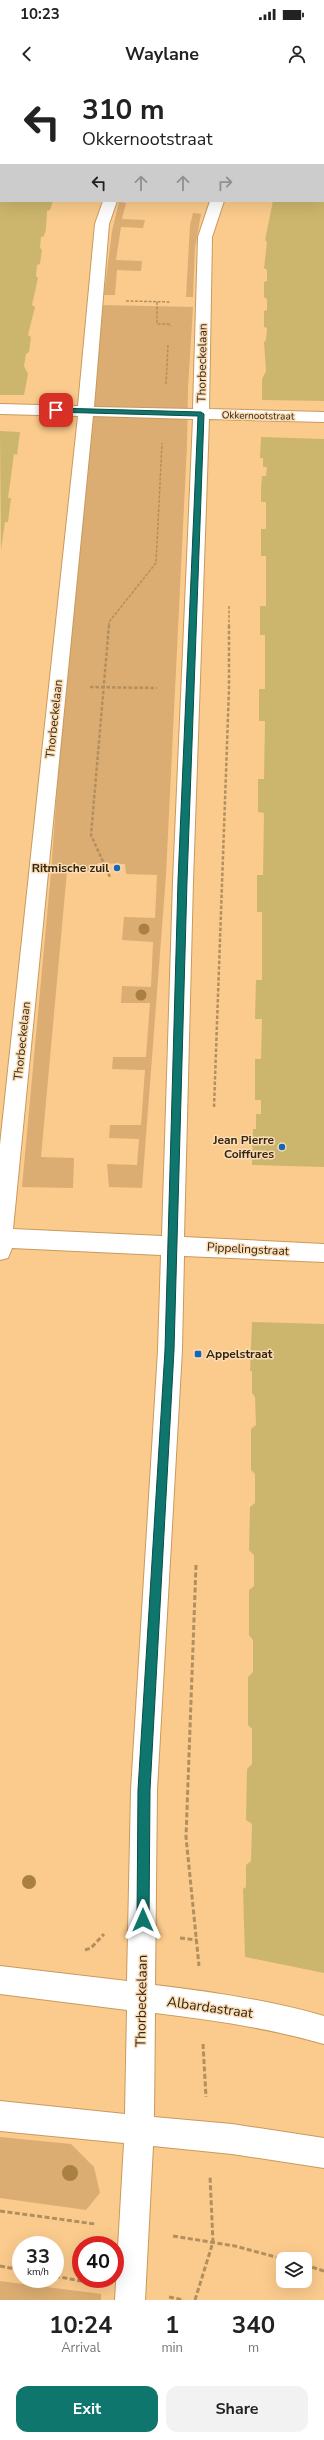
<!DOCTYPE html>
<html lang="en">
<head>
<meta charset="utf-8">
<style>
  body { margin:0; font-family:"Nunito Sans",sans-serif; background:#f2f2f2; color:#222; height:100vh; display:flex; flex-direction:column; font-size:15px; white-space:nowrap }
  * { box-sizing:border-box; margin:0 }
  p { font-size:13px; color:#767676 }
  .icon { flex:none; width:22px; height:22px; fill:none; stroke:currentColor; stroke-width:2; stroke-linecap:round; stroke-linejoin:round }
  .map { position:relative; height:2220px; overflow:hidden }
  .panel { display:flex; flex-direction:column; background:#fff; flex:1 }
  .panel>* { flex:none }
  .guide { position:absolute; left:0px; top:0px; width:324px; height:122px; box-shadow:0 4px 16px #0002; background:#fff; color:#222; overflow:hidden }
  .controls { position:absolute; left:276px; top:2172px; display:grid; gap:8px }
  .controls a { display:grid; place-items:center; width:36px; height:36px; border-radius:8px; background:#fff; box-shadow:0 4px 16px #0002; font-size:20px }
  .speed { position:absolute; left:12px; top:2156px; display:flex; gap:8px; font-size:20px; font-weight:700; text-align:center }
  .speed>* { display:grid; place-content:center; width:52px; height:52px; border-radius:50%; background:#fff; box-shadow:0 4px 16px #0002; line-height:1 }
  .speed small { font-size:10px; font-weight:400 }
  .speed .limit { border:6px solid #d22; background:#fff; color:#111 }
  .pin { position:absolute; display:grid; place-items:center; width:34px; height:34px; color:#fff; margin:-17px; border-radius:8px; box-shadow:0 2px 6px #0006 }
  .me { position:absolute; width:44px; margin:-22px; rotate:0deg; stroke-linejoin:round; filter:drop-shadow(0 0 3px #0008) }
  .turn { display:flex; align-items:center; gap:14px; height:84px; padding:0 16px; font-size:18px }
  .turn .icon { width:52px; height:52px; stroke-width:2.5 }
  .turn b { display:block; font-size:28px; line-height:34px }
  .lanes { display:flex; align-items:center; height:38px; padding:0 16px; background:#0003; justify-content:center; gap:20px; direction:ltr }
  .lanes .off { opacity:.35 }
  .eta { display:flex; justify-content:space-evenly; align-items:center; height:68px; text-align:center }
  .eta b { font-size:24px; font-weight:700; line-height:28px }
  .primary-button { display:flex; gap:8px; margin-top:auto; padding:8px 16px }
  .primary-button a { flex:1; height:46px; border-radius:12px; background:#0f766e; color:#fff; font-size:16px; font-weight:700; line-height:46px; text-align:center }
  .primary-button a+a { background:#f2f2f2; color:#222 }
  .status { display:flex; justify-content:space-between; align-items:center; height:28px; padding:0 20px; background:#fff; direction:ltr }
  .status svg { height:11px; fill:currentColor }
  header { display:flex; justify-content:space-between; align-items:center; height:52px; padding:0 16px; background:#fff; font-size:18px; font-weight:700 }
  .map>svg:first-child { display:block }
  .green { fill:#dbad72 }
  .building { fill:#ccb66d }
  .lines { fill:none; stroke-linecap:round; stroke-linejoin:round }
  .minor-casing { stroke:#c99a5d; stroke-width:2 }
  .path-far2 { stroke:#b48f5e; stroke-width:1.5; stroke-dasharray:3 1.5; stroke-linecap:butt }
  .path-far1 { stroke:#b48f5e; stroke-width:2.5; stroke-dasharray:3.5 2; stroke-linecap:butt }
  .path { stroke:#b48f5e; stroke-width:3; stroke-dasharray:5 2.5; stroke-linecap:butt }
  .minor { fill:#fff; fill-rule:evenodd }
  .tree { fill:#a98042 }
  .route { fill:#0f766e; stroke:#0a4d48 }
  .poi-dot { fill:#1566b4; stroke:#f9dcb8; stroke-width:1.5 }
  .labels { text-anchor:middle; stroke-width:3; stroke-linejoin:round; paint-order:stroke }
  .far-street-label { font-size:10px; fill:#37250b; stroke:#f9dcb8 }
  .street-label { font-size:12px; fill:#37250b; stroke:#f9dcb8 }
  .poi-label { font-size:12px; font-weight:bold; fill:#37250b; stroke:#f9dcb8; text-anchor:end }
  .near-street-label { font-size:14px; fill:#37250b; stroke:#f9dcb8 }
</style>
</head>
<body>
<div class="status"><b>10:23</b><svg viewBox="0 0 49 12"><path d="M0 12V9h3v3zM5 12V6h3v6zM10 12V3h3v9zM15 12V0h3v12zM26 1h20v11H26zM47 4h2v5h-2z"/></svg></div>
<header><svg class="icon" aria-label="back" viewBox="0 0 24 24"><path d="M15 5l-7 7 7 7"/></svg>Waylane<svg class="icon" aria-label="person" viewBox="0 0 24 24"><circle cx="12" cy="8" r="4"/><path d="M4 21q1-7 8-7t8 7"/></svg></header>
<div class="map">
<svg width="324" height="2220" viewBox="0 0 324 2220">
  <rect width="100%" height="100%" fill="#fbcb8d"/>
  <g class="green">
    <polygon points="119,122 126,123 122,139 145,140 143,148 121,147 116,180 142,181 141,191 117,190 115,215 104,215 112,151"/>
    <polygon points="193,133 201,134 195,168 193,217 186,217 190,145"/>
    <polygon points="101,225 193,227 188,308 187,365 166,795 142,1108 109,1107 107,1084 137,1085 139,1059 109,1058 110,1045 141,1045 145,990 112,989 113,977 146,977 150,923 121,923 122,906 151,907 153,862 122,860 124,837 155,838 157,795 126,794 125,784 98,783 96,791 67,791 41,1077 74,1078 73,1108 22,1107 51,792 65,601 96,307"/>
    <polygon points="0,2057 71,2064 94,2087 100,2113 86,2130 0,2118"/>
    <polygon points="0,2201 101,2214 101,2220 0,2220"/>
  </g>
  <g class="building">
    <polygon points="0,121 53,121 50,130 47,131 46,149 44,156 41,157 40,168 42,170 40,184 37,185 36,196 38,198 32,225 35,227 28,255 31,257 29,272 26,274 24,286 28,294 24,315 0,315"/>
    <polygon points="273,121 324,121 324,321 262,320 262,299 266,291 264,262 266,260 267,248 264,247 264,231 267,230 267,219 264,217 264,202 267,201 267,190 264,188 267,162 265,160"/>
    <polygon points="0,351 20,352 17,375 14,374 8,418 11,418 8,442 5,442 1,470"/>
    <polygon points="261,357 324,359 324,1087 252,1085 253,1049 256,1049 256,1034 261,1034 261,1020 255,1020 255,979 261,979 262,939 255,939 256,900 262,900 262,832 257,832 257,795 263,795 264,733 258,732 258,699 264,699 265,641 259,641 259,609 265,609 265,555 260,555 260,526 266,526 266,476 261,476 261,449 266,449 266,422 261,422 261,409 262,396 266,396 267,387 263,387 263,378 260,378"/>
    <polygon points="252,1242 324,1244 324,1893 245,1877 243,1809 246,1807 246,1785 251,1781 252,1744 246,1740 247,1689 252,1684 252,1649 248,1645 248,1597 253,1592 253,1560 249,1555 249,1510 254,1506 254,1475 249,1470 250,1427 255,1423 255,1394 251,1390 251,1349 256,1345 255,1317 252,1313 252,1291 250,1291"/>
  </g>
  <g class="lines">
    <defs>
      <g id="minor">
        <polygon points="185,0 199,0 184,1"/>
        <polygon points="291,0 307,0 308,1 292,1"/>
        <path d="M 103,121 L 117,121 L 109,144 L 94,327 L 193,329 L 198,157 L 210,121 L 224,121 L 212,157 L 209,329 L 324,332 L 324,342 L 209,339 L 193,801 L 184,1157 L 324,1164 L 324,1182 L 184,1176 L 182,1270 L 157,1710 L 155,1905 C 213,1912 268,1920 324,1936 L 324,1964 C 268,1948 213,1940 155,1933 L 154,2037 L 232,2044 L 324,2058 L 324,2088 L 232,2074 L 153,2066 L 145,2220 L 115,2220 L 124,2063 L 0,2051 L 0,2021 L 125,2034 L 127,1930 L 0,1914 L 0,1886 L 127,1901 L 131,1710 L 158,1270 L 161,1175 L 12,1168 L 8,1178 L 0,1180 L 0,1065 L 78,336 L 0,334 L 0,324 L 78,326 L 95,144 ZM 93,336 L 193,339 L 173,801 L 162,1156 L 13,1149 Z"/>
      </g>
    </defs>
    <use href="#minor" class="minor-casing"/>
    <g class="path-far2">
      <polyline points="126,221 171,222"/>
      <polyline points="157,222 157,244 170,244 170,246"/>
      <polyline points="166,304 168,265"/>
      <polyline points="229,526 229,546"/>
      <polyline points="109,546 109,542 156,483 162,363"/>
    </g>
    <g class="path-far1">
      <polyline points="109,545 91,755 110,797"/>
      <polyline points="90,607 157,608"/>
      <polyline points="214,1027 229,609 229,545"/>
    </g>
    <g class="path">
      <polyline points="196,1485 186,1757 199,1886"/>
      <polyline points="180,1858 197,1860"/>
      <polyline points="85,1870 91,1868 104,1854"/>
      <polyline points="203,1964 206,2017"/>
      <polyline points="0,2131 95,2144"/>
      <polyline points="173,2156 235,2166 283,2179"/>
      <polyline points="305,2185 324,2191"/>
      <polyline points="0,2186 21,2190"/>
      <polyline points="55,2196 91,2203"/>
      <polyline points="169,2217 184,2220"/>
      <polyline points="195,2220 213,2162 210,2096"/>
    </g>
    <use href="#minor" class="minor"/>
  </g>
  <g class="tree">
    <circle cx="144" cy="849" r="5.5"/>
    <circle cx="141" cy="915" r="5.5"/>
    <circle cx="29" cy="1802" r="7"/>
    <circle cx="70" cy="2093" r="8"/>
  </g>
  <polygon class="route" points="56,328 201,332 204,334 187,801 174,1270 150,1710 149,1840 143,1846 137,1840 138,1710 165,1270 178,801 198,336 53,332"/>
  <g class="poi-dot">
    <circle cx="117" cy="788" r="4"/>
    <circle cx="282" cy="1067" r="4"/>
    <rect x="194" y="1270" width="8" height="8" rx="2"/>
  </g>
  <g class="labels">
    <g class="far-street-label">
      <text transform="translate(258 335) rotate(1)" y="4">Okkernootstraat</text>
    </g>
    <g class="street-label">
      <text transform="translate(202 283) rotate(-89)" y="4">Thorbeckelaan</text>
      <text transform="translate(54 639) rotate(-84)" y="4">Thorbeckelaan</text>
      <text transform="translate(22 961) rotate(-84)" y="4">Thorbeckelaan</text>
      <text transform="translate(248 1169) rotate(3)" y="4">Pippelingstraat</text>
    </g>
    <g class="poi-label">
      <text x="109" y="792">Ritmische zuil</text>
      <text x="274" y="1064">Jean Pierre<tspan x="274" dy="14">Coiffures</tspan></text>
      <text x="206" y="1278" text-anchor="start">Appelstraat</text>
    </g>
    <g class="near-street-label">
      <text transform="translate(141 1921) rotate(-89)" y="5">Thorbeckelaan</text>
      <text transform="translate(210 1927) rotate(8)" y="5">Albardastraat</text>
    </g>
  </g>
</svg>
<div class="controls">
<a><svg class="icon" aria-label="layers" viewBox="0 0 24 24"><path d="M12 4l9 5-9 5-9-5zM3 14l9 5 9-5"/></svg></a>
</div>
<div class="speed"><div>33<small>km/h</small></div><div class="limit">40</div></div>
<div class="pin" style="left:56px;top:330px;background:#d93025"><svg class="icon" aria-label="arrive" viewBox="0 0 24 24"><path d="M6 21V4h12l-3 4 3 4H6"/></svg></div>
<svg class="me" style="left:143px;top:1840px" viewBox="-20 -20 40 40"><path d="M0-17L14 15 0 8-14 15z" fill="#0f766e" stroke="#fff" stroke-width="4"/></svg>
<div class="guide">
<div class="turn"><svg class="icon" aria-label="left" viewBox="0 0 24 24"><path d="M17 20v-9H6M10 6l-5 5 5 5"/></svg><div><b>310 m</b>Okkernootstraat</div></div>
<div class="lanes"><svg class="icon" aria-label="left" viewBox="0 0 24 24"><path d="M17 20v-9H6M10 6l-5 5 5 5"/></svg><svg class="icon off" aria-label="ahead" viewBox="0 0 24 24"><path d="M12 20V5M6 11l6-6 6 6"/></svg><svg class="icon off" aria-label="ahead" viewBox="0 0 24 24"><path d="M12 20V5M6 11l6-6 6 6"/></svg><svg class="icon off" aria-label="right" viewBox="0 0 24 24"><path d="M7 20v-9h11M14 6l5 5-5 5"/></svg></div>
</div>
</div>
<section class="panel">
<div class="eta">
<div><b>10:24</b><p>Arrival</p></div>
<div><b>1</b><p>min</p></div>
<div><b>340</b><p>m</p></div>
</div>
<div class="primary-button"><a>Exit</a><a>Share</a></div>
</section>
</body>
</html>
